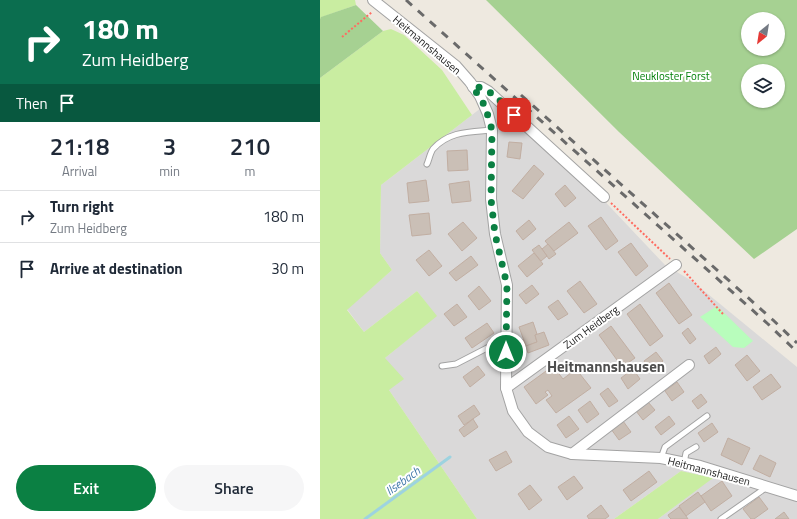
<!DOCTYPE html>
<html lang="en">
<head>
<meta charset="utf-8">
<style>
  body { margin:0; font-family:"Titillium Web",sans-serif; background:#f6f6f7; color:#1f2937; height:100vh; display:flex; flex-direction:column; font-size:15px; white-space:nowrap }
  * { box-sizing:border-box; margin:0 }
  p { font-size:13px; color:#747a83 }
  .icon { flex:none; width:22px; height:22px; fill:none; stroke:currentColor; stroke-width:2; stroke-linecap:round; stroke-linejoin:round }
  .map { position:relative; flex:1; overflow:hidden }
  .sheet { display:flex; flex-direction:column; background:#fff; width:320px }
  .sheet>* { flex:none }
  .top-card { background:#0b6e4f; color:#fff; overflow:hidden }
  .needle { width:26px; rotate:210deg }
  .fabs { position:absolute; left:421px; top:12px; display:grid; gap:8px }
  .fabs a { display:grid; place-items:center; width:44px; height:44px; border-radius:50%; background:#fff; box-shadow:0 1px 3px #0004; font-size:20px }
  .pin { position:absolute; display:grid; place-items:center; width:34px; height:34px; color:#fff; margin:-17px; border-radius:8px; box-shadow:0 2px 6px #0006 }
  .me { position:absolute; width:44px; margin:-22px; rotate:0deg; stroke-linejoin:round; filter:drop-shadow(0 0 3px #0008) }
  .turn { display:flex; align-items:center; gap:14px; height:84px; padding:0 16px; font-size:18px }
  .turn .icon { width:52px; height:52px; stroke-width:2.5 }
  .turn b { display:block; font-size:28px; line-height:34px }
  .then { display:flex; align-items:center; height:38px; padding:0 16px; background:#0003; gap:8px; font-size:15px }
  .eta { display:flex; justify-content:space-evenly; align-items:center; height:68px; text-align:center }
  .eta b { font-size:24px; font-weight:600; line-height:28px }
  .button { display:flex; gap:8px; margin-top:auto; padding:8px 16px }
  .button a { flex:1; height:46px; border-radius:24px; background:#0b8043; color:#fff; font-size:16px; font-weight:600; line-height:46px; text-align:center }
  .button a+a { background:#f6f6f7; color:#1f2937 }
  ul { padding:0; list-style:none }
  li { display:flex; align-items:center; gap:12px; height:52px; padding:0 16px; border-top:1px solid #e0e1e3 }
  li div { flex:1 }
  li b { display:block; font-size:15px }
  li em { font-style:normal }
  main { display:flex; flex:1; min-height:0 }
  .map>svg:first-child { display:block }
  .residential { fill:#dad9d9 }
  .grass { fill:#c9eda1 }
  .forest { fill:#a6d192; fill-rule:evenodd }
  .park { fill:#b8fdbc }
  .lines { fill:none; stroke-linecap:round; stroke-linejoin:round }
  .stream { stroke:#9dd3e0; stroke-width:3 }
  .building { fill:#cabfb6; stroke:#c1aea2 }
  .lane-casing { stroke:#a3a3a3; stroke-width:7 }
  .street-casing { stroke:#a3a3a3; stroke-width:12 }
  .path { stroke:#ff6c61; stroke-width:2; stroke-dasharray:2 2; stroke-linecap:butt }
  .lane { stroke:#fff; stroke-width:5 }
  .street { stroke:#fff; stroke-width:10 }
  .rail { stroke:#6a6a6a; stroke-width:3; stroke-dasharray:8 8; stroke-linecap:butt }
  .route { stroke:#0b8043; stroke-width:7; stroke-dasharray:0 12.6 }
  .labels { text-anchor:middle; stroke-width:4; stroke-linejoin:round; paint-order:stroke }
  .street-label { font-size:11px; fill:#1c1c1c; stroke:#fff }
  .park-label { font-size:11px; fill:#03800a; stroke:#fff }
  .water-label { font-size:12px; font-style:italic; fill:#4078a9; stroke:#fff }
  .district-label { font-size:15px; font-weight:bold; fill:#4f4f4f; stroke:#fff }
</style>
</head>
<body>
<main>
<section class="sheet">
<div class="top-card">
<div class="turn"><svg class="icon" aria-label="right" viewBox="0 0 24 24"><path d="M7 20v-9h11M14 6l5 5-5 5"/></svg><div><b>180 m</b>Zum Heidberg</div></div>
<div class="then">Then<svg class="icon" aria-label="arrive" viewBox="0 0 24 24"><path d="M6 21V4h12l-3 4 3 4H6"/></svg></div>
</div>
<div class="eta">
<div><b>21:18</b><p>Arrival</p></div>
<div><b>3</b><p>min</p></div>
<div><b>210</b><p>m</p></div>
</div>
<ul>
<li><svg class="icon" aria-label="right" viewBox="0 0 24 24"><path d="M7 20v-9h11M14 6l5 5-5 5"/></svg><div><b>Turn right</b><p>Zum Heidberg</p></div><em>180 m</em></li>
<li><svg class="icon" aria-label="arrive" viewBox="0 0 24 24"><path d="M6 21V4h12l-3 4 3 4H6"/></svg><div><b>Arrive at destination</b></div><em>30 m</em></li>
</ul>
<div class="button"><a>Exit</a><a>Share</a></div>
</section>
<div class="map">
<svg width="477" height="519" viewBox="0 0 477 519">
  <rect width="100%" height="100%" fill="#eee9e0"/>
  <polygon class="residential" points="174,98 274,190 345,265 372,281 477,367 477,519 338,519 392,478 361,471 294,519 157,519 69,390 65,358 116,316 97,291 44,332 27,309 72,270 60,253 61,185"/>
  <g class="grass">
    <polygon points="0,0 35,0 36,5 2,17 0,19"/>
    <polygon points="71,29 84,35 122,70 152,115 61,185 60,253 72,270 27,310 44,332 97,291 117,316 65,358 84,379 69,390 157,519 0,519 0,78 63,31"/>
    <polygon points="361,471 393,478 338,519 294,519"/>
  </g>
  <g class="forest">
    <path d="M 166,0 L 477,0 L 477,229 L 434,259 L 299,132 ZM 428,19 L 458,19 L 458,49 L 428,49 ZM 428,71 L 458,71 L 458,101 L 428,101 Z"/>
    <polygon points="36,5 63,31 0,78 0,19 1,17"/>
  </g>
  <polygon class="park" points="397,306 433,341 424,348 413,347 380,317"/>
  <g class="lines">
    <polyline class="stream" points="45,519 130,457"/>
  </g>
  <g class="building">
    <polygon points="189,142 202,143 200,159 187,157"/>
    <polygon points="147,150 148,170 128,171 127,151"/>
    <polygon points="214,165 224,174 203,199 192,191"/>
    <polygon points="106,180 109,201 89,203 87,183"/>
    <polygon points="149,181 151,201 132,203 129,184"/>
    <polygon points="245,185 256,198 245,207 235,194"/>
    <polygon points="109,213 111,234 92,236 89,215"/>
    <polygon points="281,217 298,241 286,250 268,226"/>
    <polygon points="209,220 216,229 203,240 196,231"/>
    <polygon points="143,222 157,238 142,251 128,234"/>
    <polygon points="249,222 258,233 234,251 225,241"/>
    <polygon points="311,243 328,266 316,276 298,252"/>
    <polygon points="228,244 236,254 229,259 222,249"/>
    <polygon points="219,245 227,256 221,261 212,250"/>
    <polygon points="109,250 122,266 109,276 96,260"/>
    <polygon points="214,253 223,264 207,277 198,266"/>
    <polygon points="151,256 158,265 136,281 129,273"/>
    <polygon points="260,281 277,304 264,313 247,291"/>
    <polygon points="349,283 372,315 359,324 336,293"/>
    <polygon points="212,285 219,294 206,304 199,295"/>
    <polygon points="159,286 171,301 159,310 148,296"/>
    <polygon points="238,300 248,314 238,320 228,307"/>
    <polygon points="137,304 147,317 134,326 124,314"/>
    <polygon points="320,304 343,336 330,346 307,314"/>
    <polygon points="213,322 217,334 215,335 217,342 206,346 199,327"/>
    <polygon points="167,323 174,333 152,348 145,338"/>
    <polygon points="291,326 315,358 302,367 279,335"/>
    <polygon points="368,328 376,339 370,344 362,333"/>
    <polygon points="224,332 229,345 208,353 203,339 206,346 217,342 215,335"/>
    <polygon points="396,347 401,354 389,364 384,356"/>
    <polygon points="336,352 343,361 331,371 324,361"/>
    <polygon points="427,355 440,371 427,381 415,365"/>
    <polygon points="158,366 165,375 150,387 143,377"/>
    <polygon points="233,366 243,379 256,369 271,388 236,413 226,400 232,396 228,390 225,392 228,395 216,404 204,387"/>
    <polygon points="313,369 320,379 308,389 301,378"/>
    <polygon points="451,374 461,387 442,400 433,387"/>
    <polygon points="357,382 364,392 352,401 345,391"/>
    <polygon points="288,388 298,401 289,407 280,394"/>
    <polygon points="381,394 387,402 378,409 372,401"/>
    <polygon points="270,401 279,414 267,423 258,410"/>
    <polygon points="328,402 335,410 323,420 316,411"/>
    <polygon points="154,405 160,414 144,425 138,416"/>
    <polygon points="249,416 259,429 246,438 237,425"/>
    <polygon points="349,416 355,424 341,435 335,427"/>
    <polygon points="153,419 158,427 144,437 139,430"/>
    <polygon points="303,421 311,432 299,440 291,429"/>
    <polygon points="392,423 398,432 384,442 378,433"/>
    <polygon points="408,438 430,448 422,465 401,455"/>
    <polygon points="186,451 192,462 176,471 169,460"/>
    <polygon points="440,455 456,463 450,477 433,469"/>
    <polygon points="329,471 337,482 311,501 303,490"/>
    <polygon points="254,476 263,488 247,500 238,487"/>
    <polygon points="402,481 412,496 391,511 381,496"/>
    <polygon points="210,485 222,500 209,510 198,494"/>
    <polygon points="378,492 385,502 366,516 359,506"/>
    <polygon points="439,497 448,509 434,519 431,519 423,509"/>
    <polygon points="281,505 289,516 285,519 269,519 267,516"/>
    <polygon points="359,507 366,516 368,519 351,519 349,517 348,515"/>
    <polygon points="464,512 469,519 455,519"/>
  </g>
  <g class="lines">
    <defs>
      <g id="lane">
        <path d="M 107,164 C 109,160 110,153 113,149 C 129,131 150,132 172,130"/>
        <polyline points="122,366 136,364 167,348 186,340"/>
        <polyline points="341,458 345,447 387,416"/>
        <polyline points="364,463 366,453 376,447"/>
        <polyline points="401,519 447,487"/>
      </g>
      <g id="street">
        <polyline points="53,0 136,66 150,82 160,96 168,114 172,130 171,199 175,234 187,285 186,388 193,411 208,432 228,447 252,454 341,458 380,466 477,496"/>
        <polyline points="153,87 161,87 168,91 284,197"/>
        <polyline points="186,388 356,265"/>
        <polyline points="252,454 369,365"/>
      </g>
    </defs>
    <use href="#lane" class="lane-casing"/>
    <use href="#street" class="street-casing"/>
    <g class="path">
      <polyline points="22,37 52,12"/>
      <polyline points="291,203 350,259"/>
      <polyline points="364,271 403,314"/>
    </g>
    <use href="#lane" class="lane"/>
    <use href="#street" class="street"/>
    <g class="rail">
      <polyline points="86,0 448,324 477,352"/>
      <polyline points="201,95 453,320 477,343"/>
    </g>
  </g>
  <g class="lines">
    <path class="route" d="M 186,352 L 187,285 L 175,234 L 171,199 L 172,130 L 165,106 L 153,87 C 168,85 184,105 194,115"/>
  </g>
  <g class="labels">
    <g class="street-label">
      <text transform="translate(107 45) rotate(40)" y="4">Heitmannshausen</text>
      <text transform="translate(271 327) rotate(-36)" y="4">Zum Heidberg</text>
      <text transform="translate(389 471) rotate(15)" y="4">Heitmannshausen</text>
    </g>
    <g class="park-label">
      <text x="351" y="80">Neukloster Forst</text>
    </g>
    <g class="water-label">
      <text transform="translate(83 481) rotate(-36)" y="4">Ilsebach</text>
    </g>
    <g class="district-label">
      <text x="286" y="372">Heitmannshausen</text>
    </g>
  </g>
</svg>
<div class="fabs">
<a><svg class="needle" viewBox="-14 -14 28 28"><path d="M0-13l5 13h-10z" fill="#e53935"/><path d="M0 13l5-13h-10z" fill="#747a83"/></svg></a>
<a><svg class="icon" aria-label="layers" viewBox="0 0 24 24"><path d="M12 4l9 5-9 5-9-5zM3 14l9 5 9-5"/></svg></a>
</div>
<div class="pin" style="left:194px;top:115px;background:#d93025"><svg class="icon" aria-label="arrive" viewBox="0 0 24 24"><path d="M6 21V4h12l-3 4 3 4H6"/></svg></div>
<svg class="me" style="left:186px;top:352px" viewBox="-20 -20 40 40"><circle r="17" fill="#0b8043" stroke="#fff" stroke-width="3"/><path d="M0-11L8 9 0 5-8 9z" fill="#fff"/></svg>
</div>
</main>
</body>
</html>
